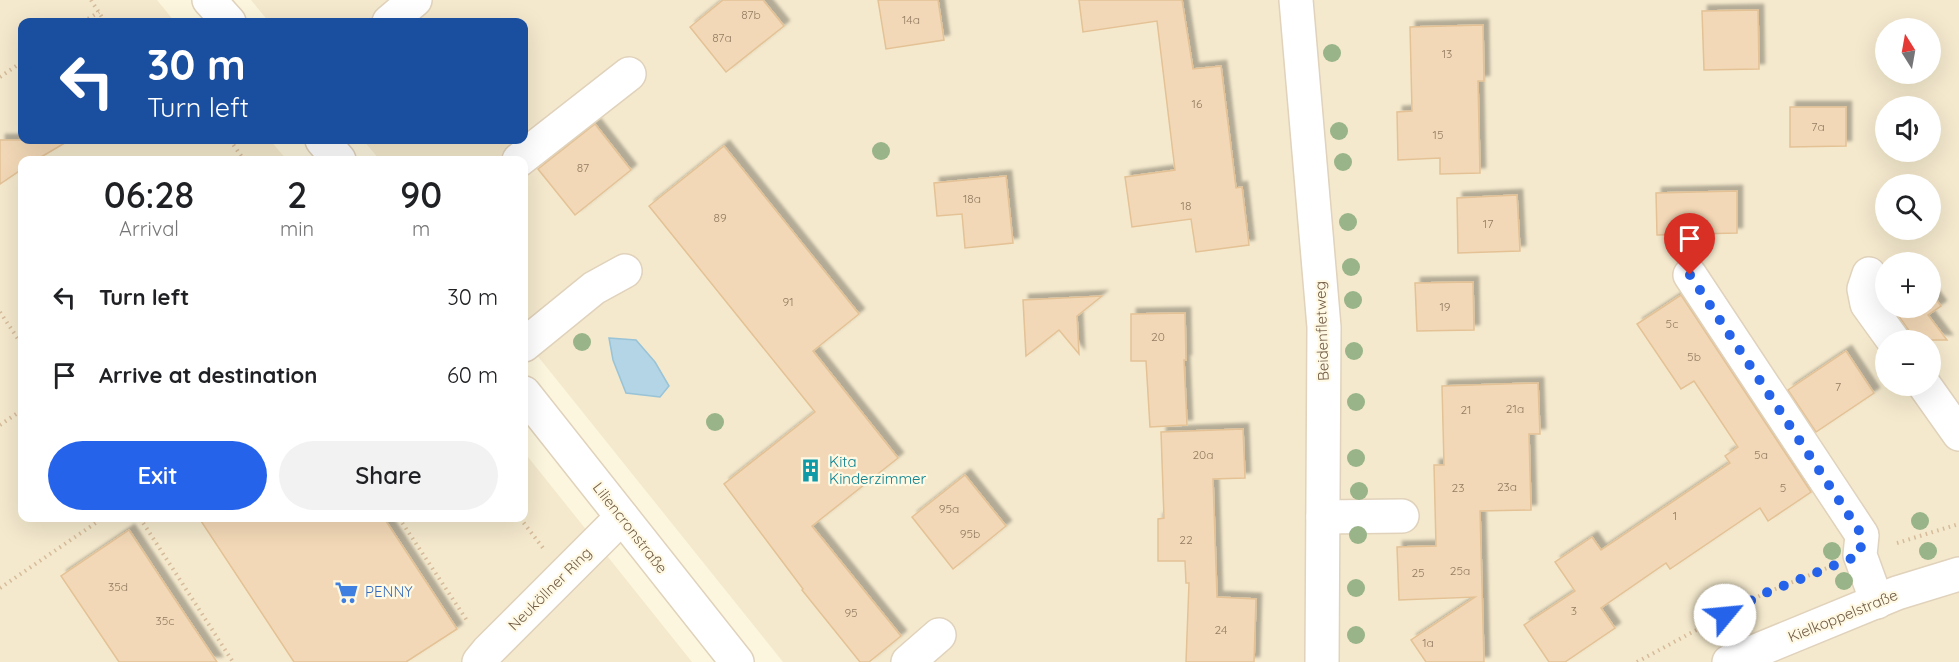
<!DOCTYPE html>
<html lang="en">
<head>
<meta charset="utf-8">
<style>
  body { margin:0; font-family:Quicksand,sans-serif; background:#f2f2f2; color:#202124; height:100vh; display:flex; flex-direction:column; font-size:22px; white-space:nowrap }
  * { box-sizing:border-box; margin:0 }
  p { font-size:20px; color:#757577 }
  .icon { flex:none; width:33px; height:33px; fill:none; stroke:currentColor; stroke-width:2; stroke-linecap:round; stroke-linejoin:round }
  .map { position:relative; flex:1; overflow:hidden }
  .panel { position:absolute; left:18px; top:156px; width:510px; height:366px; display:flex; flex-direction:column; background:#fff; border-radius:12px; box-shadow:0 6px 24px #0002 }
  .panel>* { flex:none }
  .hud { position:absolute; left:18px; top:18px; width:510px; height:126px; border-radius:12px; box-shadow:0 6px 24px #0002; background:#1a4fa0; color:#fff; overflow:hidden }
  .needle { width:39px; rotate:349deg }
  .tools { position:absolute; left:1875px; top:18px; display:grid; gap:12px }
  .tools a { display:grid; place-items:center; width:66px; height:66px; border-radius:50%; background:#fff; box-shadow:0 6px 24px #0002; font-size:30px }
  .pin { position:absolute; display:grid; place-items:center; width:51px; height:51px; color:#fff; margin:-62px -26px; border-radius:50% 50% 50% 0; rotate:-45deg; box-shadow:0 0 6px #0007 }
  .pin .icon { rotate:45deg }
  .me { position:absolute; width:66px; margin:-33px; rotate:62deg; stroke-linejoin:round; filter:drop-shadow(0 0 4px #0008) }
  .turn { display:flex; align-items:center; gap:21px; height:126px; padding:0 30px; font-size:27px }
  .turn .icon { width:78px; height:78px; stroke-width:2.5 }
  .turn b { display:block; font-size:42px; line-height:51px }
  .eta { display:flex; justify-content:space-evenly; align-items:center; height:102px; text-align:center }
  .eta b { font-size:36px; font-weight:600; line-height:42px }
  .button { display:flex; gap:12px; margin-top:auto; padding:12px 30px }
  .button a { flex:1; height:69px; border-radius:36px; background:#2563eb; color:#fff; font-size:24px; font-weight:600; line-height:69px; text-align:center }
  .button a+a { background:#f2f2f2; color:#202124 }
  ul { padding:0; list-style:none }
  li { display:flex; align-items:center; gap:18px; height:78px; padding:0 30px }
  li div { flex:1 }
  li b { display:block; font-size:22px }
  li em { font-style:normal }
  .map>svg:first-child { display:block }
  .residential { fill:#f4e9cd; fill-rule:evenodd }
  .water { fill:#b3d5e5; stroke:#99c3d7; stroke-width:1.5 }
  .building { fill:#f2d8b6; stroke:#e4c296; stroke-width:1.5; filter:url(#shadow) }
  .lines { fill:none; stroke-linecap:round; stroke-linejoin:round }
  .minor-casing { stroke:#e0d2bb; stroke-width:36 }
  .path { stroke:#d6bb9a; stroke-width:4; stroke-dasharray:1.5 4.5; stroke-linecap:butt }
  .minor { stroke:#fff; stroke-width:33 }
  .tree { fill:#99b488 }
  .route { stroke:#2563eb; stroke-width:10; stroke-dasharray:0 18 }
  .labels { text-anchor:middle; stroke-width:4.5; stroke-linejoin:round; paint-order:stroke }
  .number-label { font-size:12px; fill:#927c62 }
  .street-label { font-size:15px; fill:#725d46; stroke:#fff9e4 }
  .culture-label { font-size:15px; fill:#0d838f; stroke:#fff9e4; text-anchor:start }
  .shop-label { font-size:15px; fill:#366cbe; stroke:#fff9e4; text-anchor:start }
</style>
</head>
<body>
<div class="map">
<svg width="1959" height="662" viewBox="0 0 1959 662">
  <defs>
    <filter id="shadow"><feDropShadow dx="5.5" dy="-5.5" stdDeviation="1.5" flood-color="#0004"/></filter>
  </defs>
  <rect width="100%" height="100%" fill="#fcf6de"/>
  <g class="residential">
    <polygon points="0,0 157,0 175,22 22,22 22,140 270,140 287,160 22,160 22,518 524,518 524,452 692,662 0,662"/>
    <path d="M 251,0 L 1959,0 L 1959,662 L 783,662 L 524,339 L 524,160 L 380,160 L 363,140 L 524,140 L 524,22 L 269,22 ZM 1886,28 L 1930,28 L 1930,74 L 1886,74 ZM 1886,106 L 1930,106 L 1930,152 L 1886,152 ZM 1886,184 L 1930,184 L 1930,230 L 1886,230 ZM 1886,262 L 1930,262 L 1930,308 L 1886,308 ZM 1886,340 L 1930,340 L 1930,386 L 1886,386 Z"/>
  </g>
  <polygon class="water" points="609,338 636,340 655,362 669,386 660,397 626,393 613,360"/>
  <g class="building">
    <polygon points="723,0 763,0 784,26 726,72 690,27"/>
    <polygon points="878,0 938,0 944,40 886,49"/>
    <polygon points="1079,0 1182,0 1193,69 1221,66 1236,188 1242,187 1249,245 1196,252 1191,219 1132,227 1125,177 1175,170 1157,21 1083,32"/>
    <polygon points="1758,10 1759,69 1704,70 1702,11"/>
    <polygon points="1483,25 1484,81 1478,81 1480,173 1440,174 1440,158 1398,160 1397,112 1412,111 1410,27"/>
    <polygon points="1790,107 1846,107 1846,146 1790,147"/>
    <polygon points="595,124 631,170 575,215 538,169"/>
    <polygon points="0,140 70,140 36,160 22,160 22,169 0,184"/>
    <polygon points="724,146 859,314 813,351 898,458 812,526 901,636 869,662 860,662 802,590 803,589 724,484 815,412 649,206"/>
    <polygon points="1006,176 1013,243 965,248 962,214 937,216 934,183"/>
    <polygon points="1737,191 1737,233 1657,235 1656,193"/>
    <polygon points="1517,195 1520,251 1458,253 1457,198"/>
    <polygon points="1473,282 1474,330 1417,331 1415,283"/>
    <polygon points="1930,291 1941,306 1928,315 1947,340 1911,340 1908,329 1893,308 1930,308"/>
    <polygon points="1681,295 1811,492 1768,521 1760,508 1670,569 1666,563 1601,608 1615,628 1565,662 1549,662 1524,625 1575,591 1555,562 1592,537 1601,550 1730,463 1725,456 1738,447 1694,381 1681,389 1637,324"/>
    <polygon points="1102,296 1077,316 1079,354 1059,330 1026,356 1023,300"/>
    <polygon points="1185,313 1186,360 1184,360 1187,425 1150,427 1146,361 1131,361 1131,314"/>
    <polygon points="1846,351 1874,393 1816,432 1788,390"/>
    <polygon points="1538,383 1540,434 1529,434 1531,510 1480,511 1484,662 1426,662 1411,640 1475,597 1399,600 1397,547 1436,546 1434,465 1444,465 1442,386"/>
    <polygon points="1243,429 1245,478 1213,479 1217,597 1256,599 1254,662 1186,662 1189,583 1186,583 1185,561 1158,561 1158,519 1164,518 1161,432"/>
    <polygon points="965,475 1006,526 953,569 912,517"/>
    <polygon points="199,518 384,518 457,629 406,662 294,662"/>
    <polygon points="129,530 174,598 217,662 119,662 61,576"/>
  </g>
  <g class="lines">
    <defs>
      <g id="minor">
        <polyline points="209,0 229,22"/>
        <polyline points="1296,0 1324,327 1322,662"/>
        <polyline points="389,22 415,0"/>
        <polyline points="322,140 339,160"/>
        <polyline points="519,160 629,74"/>
        <polyline points="1869,274 1864,289 1867,304 1893,340"/>
        <polyline points="1690,275 1862,535 1860,555 1877,602"/>
        <polyline points="524,345 594,288 625,271"/>
        <polyline points="1925,386 1959,434"/>
        <polyline points="524,393 737,662"/>
        <polyline points="1323,517 1402,516"/>
        <polyline points="479,662 488,651 622,517"/>
        <polyline points="908,662 939,635"/>
        <polyline points="1729,662 1897,593 1959,574"/>
      </g>
    </defs>
    <use href="#minor" class="minor-casing"/>
    <g class="path">
      <polyline points="91,0 105,22"/>
      <polyline points="83,22 99,12"/>
      <polyline points="0,77 22,62"/>
      <polyline points="230,140 244,160"/>
      <polyline points="0,312 22,345"/>
      <polyline points="0,425 22,410"/>
      <polyline points="140,518 233,662"/>
      <polyline points="399,518 468,622"/>
      <polyline points="520,518 543,548"/>
      <polyline points="1897,543 1959,524"/>
      <polyline points="0,588 103,518"/>
      <polyline points="1637,662 1763,594 1827,568"/>
    </g>
    <use href="#minor" class="minor"/>
  </g>
  <g class="tree">
    <circle cx="1332" cy="53" r="9"/>
    <circle cx="1339" cy="131" r="9"/>
    <circle cx="881" cy="151" r="9"/>
    <circle cx="1343" cy="162" r="9"/>
    <circle cx="1348" cy="222" r="9"/>
    <circle cx="1351" cy="267" r="9"/>
    <circle cx="1353" cy="300" r="9"/>
    <circle cx="582" cy="342" r="9"/>
    <circle cx="1354" cy="351" r="9"/>
    <circle cx="1356" cy="402" r="9"/>
    <circle cx="715" cy="422" r="9"/>
    <circle cx="1356" cy="458" r="9"/>
    <circle cx="1359" cy="491" r="9"/>
    <circle cx="1920" cy="521" r="9"/>
    <circle cx="1358" cy="535" r="9"/>
    <circle cx="1832" cy="551" r="9"/>
    <circle cx="1928" cy="551" r="9"/>
    <circle cx="1844" cy="581" r="9"/>
    <circle cx="1356" cy="588" r="9"/>
    <circle cx="1356" cy="635" r="9"/>
    <circle cx="1721" cy="635" r="9"/>
  </g>
  <g class="lines">
    <polyline class="route" points="1690,275 1862,535 1860,555 1763,594 1725,615"/>
  </g>
  <defs>
    <symbol id="building-bare" viewBox="-9 -9 18 18"><path d="M-4-6H4V6H1V3H-1V6H-4ZM-2.5-4.3h1.7v1.8h-1.7ZM.8-4.3h1.7v1.8H.8ZM-2.5-1h1.7V.8h-1.7ZM.8-1h1.7V.8H.8Z" fill="#0f9aa8" stroke="#fff9e4" stroke-width="2.5" paint-order="stroke"/></symbol>
    <symbol id="supermarket-bare" viewBox="-9 -9 18 18"><path d="M-6-5.5h2.5l.6 2H6L4.5 2H-2.5L-4.4-4H-6ZM-1.5 3.2a1.3 1.3 0 1 0 .1 0ZM3 3.2a1.3 1.3 0 1 0 .1 0Z" fill="#3f7fe0" stroke="#fff9e4" stroke-width="2.5" paint-order="stroke"/></symbol>
  </defs>
  <g fill-rule="evenodd">
    <use href="#building-bare" x="794" y="454" width="33" height="33"/>
    <use href="#supermarket-bare" x="330" y="576" width="33" height="33"/>
  </g>
  <g class="labels">
    <g class="number-label">
      <text x="751" y="19">87b</text>
      <text x="911" y="24">14a</text>
      <text x="722" y="42">87a</text>
      <text x="1447" y="58">13</text>
      <text x="1197" y="108">16</text>
      <text x="1818" y="131">7a</text>
      <text x="1438" y="139">15</text>
      <text x="583" y="172">87</text>
      <text x="972" y="203">18a</text>
      <text x="1186" y="210">18</text>
      <text x="720" y="222">89</text>
      <text x="1488" y="228">17</text>
      <text x="788" y="306">91</text>
      <text x="1445" y="311">19</text>
      <text x="1672" y="328">5c</text>
      <text x="1158" y="341">20</text>
      <text x="1694" y="361">5b</text>
      <text x="1838" y="391">7</text>
      <text x="1515" y="413">21a</text>
      <text x="1466" y="414">21</text>
      <text x="1203" y="459">20a</text>
      <text x="1761" y="459">5a</text>
      <text x="1507" y="491">23a</text>
      <text x="1458" y="492">23</text>
      <text x="1783" y="492">5</text>
      <text x="949" y="513">95a</text>
      <text x="1675" y="520">1</text>
      <text x="970" y="538">95b</text>
      <text x="1186" y="544">22</text>
      <text x="1460" y="575">25a</text>
      <text x="1418" y="577">25</text>
      <text x="118" y="591">35d</text>
      <text x="1574" y="615">3</text>
      <text x="851" y="617">95</text>
      <text x="165" y="625">35c</text>
      <text x="1221" y="634">24</text>
      <text x="1428" y="647">1a</text>
    </g>
    <g class="street-label">
      <text transform="translate(1322 331) rotate(-92)" y="5">Beidenfletweg</text>
      <text transform="translate(630 528) rotate(52)" y="5">Liliencronstraße</text>
      <text transform="translate(550 589) rotate(-45)" y="5">Neuköllner Ring</text>
      <text transform="translate(1843 616) rotate(-22)" y="5">Kielkoppelstraße</text>
    </g>
    <g class="culture-label">
      <text x="829" y="467">Kita<tspan x="829" dy="17">Kinderzimmer</tspan></text>
    </g>
    <g class="shop-label">
      <text x="365" y="597">PENNY</text>
    </g>
  </g>
</svg>
<div class="tools">
<a><svg class="needle" viewBox="-14 -14 28 28"><path d="M0-13l5 13h-10z" fill="#e53935"/><path d="M0 13l5-13h-10z" fill="#757577"/></svg></a>
<a><svg class="icon" aria-label="sound" viewBox="0 0 24 24"><path d="M4 9h4l5-4v14l-5-4H4zM17 9q2 3 0 6"/></svg></a>
<a><svg class="icon" aria-label="search" viewBox="0 0 24 24"><circle cx="10" cy="10" r="6"/><path d="M15 15l6 6"/></svg></a>
<a>+</a>
<a>−</a>
</div>
<div class="pin" style="left:1690px;top:275px;background:#d93025"><svg class="icon" aria-label="arrive" viewBox="0 0 24 24"><path d="M6 21V4h12l-3 4 3 4H6"/></svg></div>
<svg class="me" style="left:1725px;top:615px" viewBox="-20 -20 40 40"><circle r="19" fill="#fff"/><path d="M0-13L10 11 0 6-10 11z" fill="#2563eb"/></svg>
<div class="hud">
<div class="turn"><svg class="icon" aria-label="left" viewBox="0 0 24 24"><path d="M17 20v-9H6M10 6l-5 5 5 5"/></svg><div><b>30 m</b>Turn left</div></div>
</div>
<section class="panel">
<div class="eta">
<div><b>06:28</b><p>Arrival</p></div>
<div><b>2</b><p>min</p></div>
<div><b>90</b><p>m</p></div>
</div>
<ul>
<li><svg class="icon" aria-label="left" viewBox="0 0 24 24"><path d="M17 20v-9H6M10 6l-5 5 5 5"/></svg><div><b>Turn left</b></div><em>30 m</em></li>
<li><svg class="icon" aria-label="arrive" viewBox="0 0 24 24"><path d="M6 21V4h12l-3 4 3 4H6"/></svg><div><b>Arrive at destination</b></div><em>60 m</em></li>
</ul>
<div class="button"><a>Exit</a><a>Share</a></div>
</section>
</div>
</body>
</html>
